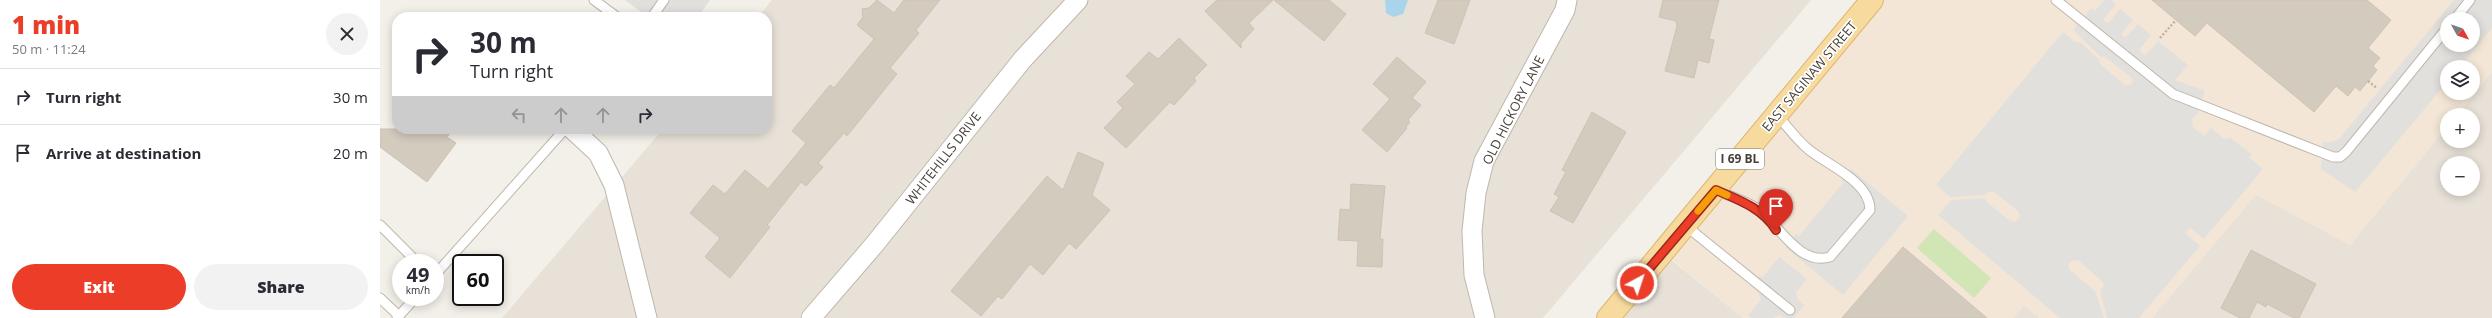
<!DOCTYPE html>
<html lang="en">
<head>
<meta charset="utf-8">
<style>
  body { margin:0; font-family:"Open Sans",sans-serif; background:#f2f2f3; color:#2b2b33; height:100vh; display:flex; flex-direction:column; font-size:15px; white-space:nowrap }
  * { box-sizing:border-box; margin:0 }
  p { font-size:13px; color:#7c7c81 }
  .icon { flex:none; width:22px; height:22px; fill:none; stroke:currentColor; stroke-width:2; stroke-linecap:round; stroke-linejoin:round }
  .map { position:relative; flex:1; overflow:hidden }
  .panel { display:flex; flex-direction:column; background:#fff; width:380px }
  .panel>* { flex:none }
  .banner { position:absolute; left:12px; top:12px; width:380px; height:122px; border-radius:16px; box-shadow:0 2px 10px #0003; background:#fff; color:#2b2b33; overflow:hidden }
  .needle { width:26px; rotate:130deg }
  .controls { position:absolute; left:2060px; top:12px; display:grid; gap:8px }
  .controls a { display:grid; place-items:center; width:40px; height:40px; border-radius:50%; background:#fff; box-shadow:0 2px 10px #0003; font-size:20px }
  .speed { position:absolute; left:12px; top:254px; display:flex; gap:8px; font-size:20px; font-weight:700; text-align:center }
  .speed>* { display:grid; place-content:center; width:52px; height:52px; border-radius:50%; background:#fff; box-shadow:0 2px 10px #0003; line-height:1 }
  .speed small { font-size:10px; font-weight:400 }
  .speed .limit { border:2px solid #111; border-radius:6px; background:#fff; color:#111 }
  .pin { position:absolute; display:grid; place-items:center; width:34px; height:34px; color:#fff; margin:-41px -17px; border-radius:50% 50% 50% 0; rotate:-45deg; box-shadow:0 0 4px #0007 }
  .pin .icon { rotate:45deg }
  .me { position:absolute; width:44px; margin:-22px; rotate:40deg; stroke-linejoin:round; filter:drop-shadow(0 0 3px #0008) }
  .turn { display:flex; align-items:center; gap:14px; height:84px; padding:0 12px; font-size:18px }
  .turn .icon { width:52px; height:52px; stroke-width:2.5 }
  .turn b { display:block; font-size:28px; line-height:34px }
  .lanes { display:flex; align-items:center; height:38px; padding:0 12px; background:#0003; justify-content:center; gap:20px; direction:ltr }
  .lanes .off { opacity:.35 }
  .round { display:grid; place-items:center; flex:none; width:42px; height:42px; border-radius:21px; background:#f2f2f3 }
  .summary { display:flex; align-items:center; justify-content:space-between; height:68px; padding:0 12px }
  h1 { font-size:24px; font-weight:800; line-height:30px; color:#eb3d28 }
  .button { display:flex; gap:8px; margin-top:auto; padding:8px 12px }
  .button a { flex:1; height:46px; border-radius:24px; background:#eb3d28; color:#fff; font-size:16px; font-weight:800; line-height:46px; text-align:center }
  .button a+a { background:#f2f2f3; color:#2b2b33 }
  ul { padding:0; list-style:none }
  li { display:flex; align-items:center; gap:12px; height:56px; padding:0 12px; border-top:1px solid #e1e1e2 }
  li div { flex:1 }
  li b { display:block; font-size:15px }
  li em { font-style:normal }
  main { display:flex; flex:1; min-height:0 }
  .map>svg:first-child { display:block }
  .residential { fill:#e7e1d7; fill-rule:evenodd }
  .commercial { fill:#f3e6d6; fill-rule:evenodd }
  .green { fill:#d1e5b5 }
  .parking { fill:#e2e0dd; fill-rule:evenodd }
  .water { fill:#aad4ec }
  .building { fill:#d4cbbf; stroke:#cec2b3 }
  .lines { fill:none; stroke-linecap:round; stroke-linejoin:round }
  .service-casing { stroke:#beb7ac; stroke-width:11 }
  .minor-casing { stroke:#beb7ac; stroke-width:21 }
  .primary-casing { stroke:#dcb66e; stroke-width:24 }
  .path { stroke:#bfb29e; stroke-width:2.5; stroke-dasharray:2 2; stroke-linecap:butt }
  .service { stroke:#fff; stroke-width:9 }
  .minor { stroke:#fff; stroke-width:19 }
  .primary { stroke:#f7da9e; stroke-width:22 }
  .route-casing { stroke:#99281a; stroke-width:10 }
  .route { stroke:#eb3d28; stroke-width:7 }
  .slow { stroke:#f59e0b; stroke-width:7 }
  .labels { text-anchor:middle; stroke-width:3.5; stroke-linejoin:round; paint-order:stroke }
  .shield { fill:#fff; stroke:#7e7974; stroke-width:1 }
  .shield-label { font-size:12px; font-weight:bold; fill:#464038 }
  .street-label { font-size:13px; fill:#464038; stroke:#fff }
</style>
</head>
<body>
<main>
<section class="panel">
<div class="summary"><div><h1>1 min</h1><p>50 m · 11:24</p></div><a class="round"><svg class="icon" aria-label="close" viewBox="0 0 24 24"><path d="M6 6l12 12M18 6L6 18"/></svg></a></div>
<ul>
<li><svg class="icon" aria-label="right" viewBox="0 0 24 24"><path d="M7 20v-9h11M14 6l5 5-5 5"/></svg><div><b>Turn right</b></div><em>30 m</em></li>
<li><svg class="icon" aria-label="arrive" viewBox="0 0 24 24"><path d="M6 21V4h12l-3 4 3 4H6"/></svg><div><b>Arrive at destination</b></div><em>20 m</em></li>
</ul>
<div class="button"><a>Exit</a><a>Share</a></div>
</section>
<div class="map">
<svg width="2112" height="318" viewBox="0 0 2112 318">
  <rect width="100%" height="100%" fill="#f3f0e9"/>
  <g class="residential">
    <polygon points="392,0 1431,0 1163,318 122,318 283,129 387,129 387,17 378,17"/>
    <path d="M 2112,72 L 2112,318 L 1772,318 L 1876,194 L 1970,245 L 2067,127 L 2067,141 L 2093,141 L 2093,115 L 2077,115 ZM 2067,163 L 2093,163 L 2093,189 L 2067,189 Z"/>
    <polygon points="1290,259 1363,318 1242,318"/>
    <polygon points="1644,305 1660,318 1633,318"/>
  </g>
  <path class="commercial" d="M 1477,0 L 2112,0 L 2112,72 L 2077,115 L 2067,115 L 2067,127 L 1970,245 L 1876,195 L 1772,318 L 1660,318 L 1644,305 L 1633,318 L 1363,318 L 1273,244 ZM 2067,19 L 2093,19 L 2093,45 L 2067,45 ZM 2067,67 L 2093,67 L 2093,93 L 2067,93 Z"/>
  <polygon class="green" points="1554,229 1611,278 1594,298 1537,248"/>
  <g class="parking">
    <polygon points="245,0 330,0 318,17 268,17"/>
    <polygon points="1724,0 1731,0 1736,4 1723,20 1728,23 1740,9 1753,20 1741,34 1745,38 1758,24 1771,35 1759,50 1765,56 1778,41 1808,65 1795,80 1825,91 1817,115 1812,118 1813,127 1824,136 1831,128 1843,138 1847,139 1850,137 1872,155 1869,157 1883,169 1824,239 1810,228 1805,233 1820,246 1759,318 1727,318 1720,290 1724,286 1722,281 1699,261 1693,260 1688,265 1690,270 1715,291 1724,318 1680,318 1558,215 1571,200 1605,198 1606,201 1630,221 1635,222 1640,217 1638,211 1613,191 1608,192 1605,195 1570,197 1556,185 1683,32 1695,42 1701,43 1719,59 1720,64 1745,85 1750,85 1753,82 1751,77 1725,57 1721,57 1693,30 1711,8 1715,11"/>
    <path d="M 2074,0 L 2112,0 L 2112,28 L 2080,67 L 2067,67 L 2067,82 L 1975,192 L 1941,169 L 1943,142 L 1952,142 L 1959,139 ZM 2067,19 L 2093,19 L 2093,45 L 2067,45 Z"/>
    <polygon points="1471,169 1528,216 1463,295 1405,247 1416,234 1419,236 1463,183 1461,181"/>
    <polygon points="1399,257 1427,279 1416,293 1418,300 1424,305 1414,318 1404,318 1400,315 1393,318 1372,318 1368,315 1381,300 1379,293 1371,286 1380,276 1383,277"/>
  </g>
  <polygon class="water" points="1005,0 1028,0 1023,14 1013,17 1006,13"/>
  <g class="building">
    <polygon points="497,0 514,13 524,0 560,0 536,30 539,33 510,68 517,74 467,136 464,133 438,163 443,167 426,186 421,182 387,225 390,227 350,278 325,257 340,238 310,213 333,185 345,194 365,170 388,189 426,143 412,131 450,85 454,88 494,39 477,25 483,17 482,9 489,8"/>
    <polygon points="837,0 893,0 869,23 874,29 861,43 861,48 825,11"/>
    <polygon points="894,0 949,0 966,14 944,41"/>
    <polygon points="1058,0 1090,0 1074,44 1045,33"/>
    <polygon points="1283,0 1339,0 1329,39 1334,40 1329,63 1318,60 1314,78 1285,71 1297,26 1296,21 1279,17"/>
    <polygon points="1772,0 1987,0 2011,20 1988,48 2000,58 1993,66 1997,70 1988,81 1980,91 1975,87 1968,96 1956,86 1934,112 1827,23 1815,36"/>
    <polygon points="799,38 827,65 814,78 816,81 794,105 790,102 746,148 724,128 743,108 737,102 755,84 746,76 769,52 778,59"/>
    <polygon points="1017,57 1046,82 1032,98 1041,105 1028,120 1030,122 1026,127 1027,128 1007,152 982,130 1010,99 993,84"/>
    <polygon points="1212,112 1246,132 1193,223 1170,211 1179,197 1174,194 1186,172 1182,170"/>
    <polygon points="0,129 73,129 67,137 76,143 47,182 0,147"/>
    <polygon points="698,152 724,163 712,195 730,210 696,249 689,243 663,275 650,264 622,299 618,296 601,316 571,291 667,176 683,190"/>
    <polygon points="971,184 1005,186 1000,239 1003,239 1002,267 977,266 978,241 958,240 960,209 970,210"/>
    <polygon points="1523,247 1607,318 1462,318"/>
    <polygon points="1871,250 1936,284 1919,318 1914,318 1887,304 1886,307 1877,302 1869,318 1860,318 1841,308"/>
  </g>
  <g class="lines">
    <defs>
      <g id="service">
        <polyline points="214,0 237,17"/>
        <polyline points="1676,0 1793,94 1953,157 1960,157 1966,152 2067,28"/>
        <polyline points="272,17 284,0"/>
        <polyline points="2075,19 2090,0"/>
        <path d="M 1336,190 C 1349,196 1366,201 1378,209 C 1399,225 1419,266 1450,257 L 1490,210 C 1490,181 1447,165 1428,149 C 1417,140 1407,126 1397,115"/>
        <polyline points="0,225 38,263"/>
        <polyline points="1306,226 1410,310"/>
        <polyline points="55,275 185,129"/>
        <polyline points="0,298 19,316"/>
        <polyline points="17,318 36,297"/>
      </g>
      <g id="minor">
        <polyline points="192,129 218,153 234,185 267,318"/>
        <polyline points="431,318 494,245 643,59 698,0"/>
        <polyline points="1105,318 1094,275 1092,231 1096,193 1104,161 1185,10 1187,0"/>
      </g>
      <polyline id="primary" points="1228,318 1492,0"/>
    </defs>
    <use href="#service" class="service-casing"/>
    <use href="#minor" class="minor-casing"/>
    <use href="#primary" class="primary-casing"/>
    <g class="path">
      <polyline points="1780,38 1796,20"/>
      <polyline points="1988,81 1997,88"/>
    </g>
    <use href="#service" class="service"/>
    <use href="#minor" class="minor"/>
    <use href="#primary" class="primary"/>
  </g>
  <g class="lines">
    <defs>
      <path id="route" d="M 1257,283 L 1336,190 C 1359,200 1382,208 1396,230"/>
    </defs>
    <use href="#route" class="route-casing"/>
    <use href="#route" class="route"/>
    <polyline class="slow" points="1318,211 1336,190 1347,195"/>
  </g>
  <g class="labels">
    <rect class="shield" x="1336" y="149" width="48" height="20" rx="3"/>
    <g class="shield-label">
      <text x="1360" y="163">I 69 BL</text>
    </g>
    <g class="street-label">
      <text transform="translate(1429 76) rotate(-50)" y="5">EAST SAGINAW STREET</text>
      <text transform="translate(1133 110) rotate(-63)" y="5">OLD HICKORY LANE</text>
      <text transform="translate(563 158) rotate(-52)" y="5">WHITEHILLS DRIVE</text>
    </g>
  </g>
</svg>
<div class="controls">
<a><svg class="needle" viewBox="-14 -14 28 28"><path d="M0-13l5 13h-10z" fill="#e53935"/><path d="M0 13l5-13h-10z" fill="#7c7c81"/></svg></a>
<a><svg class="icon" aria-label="layers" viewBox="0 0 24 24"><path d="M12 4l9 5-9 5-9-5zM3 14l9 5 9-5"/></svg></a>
<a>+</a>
<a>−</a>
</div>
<div class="speed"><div>49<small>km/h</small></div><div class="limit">60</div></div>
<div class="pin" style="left:1396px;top:230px;background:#d93025"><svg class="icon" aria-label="arrive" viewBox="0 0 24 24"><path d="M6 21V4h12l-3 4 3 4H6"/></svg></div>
<svg class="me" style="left:1257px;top:283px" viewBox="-20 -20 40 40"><circle r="17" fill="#eb3d28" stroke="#fff" stroke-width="3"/><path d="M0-11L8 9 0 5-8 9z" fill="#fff"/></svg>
<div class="banner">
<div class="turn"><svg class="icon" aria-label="right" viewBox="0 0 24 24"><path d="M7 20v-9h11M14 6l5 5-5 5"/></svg><div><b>30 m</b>Turn right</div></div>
<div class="lanes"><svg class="icon off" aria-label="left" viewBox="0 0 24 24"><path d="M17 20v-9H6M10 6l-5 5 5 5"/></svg><svg class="icon off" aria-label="ahead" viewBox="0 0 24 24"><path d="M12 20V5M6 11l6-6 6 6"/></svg><svg class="icon off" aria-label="ahead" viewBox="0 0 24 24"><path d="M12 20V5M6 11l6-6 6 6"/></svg><svg class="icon" aria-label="right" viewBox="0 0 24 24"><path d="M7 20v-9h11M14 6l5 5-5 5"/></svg></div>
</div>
</div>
</main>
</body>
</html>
